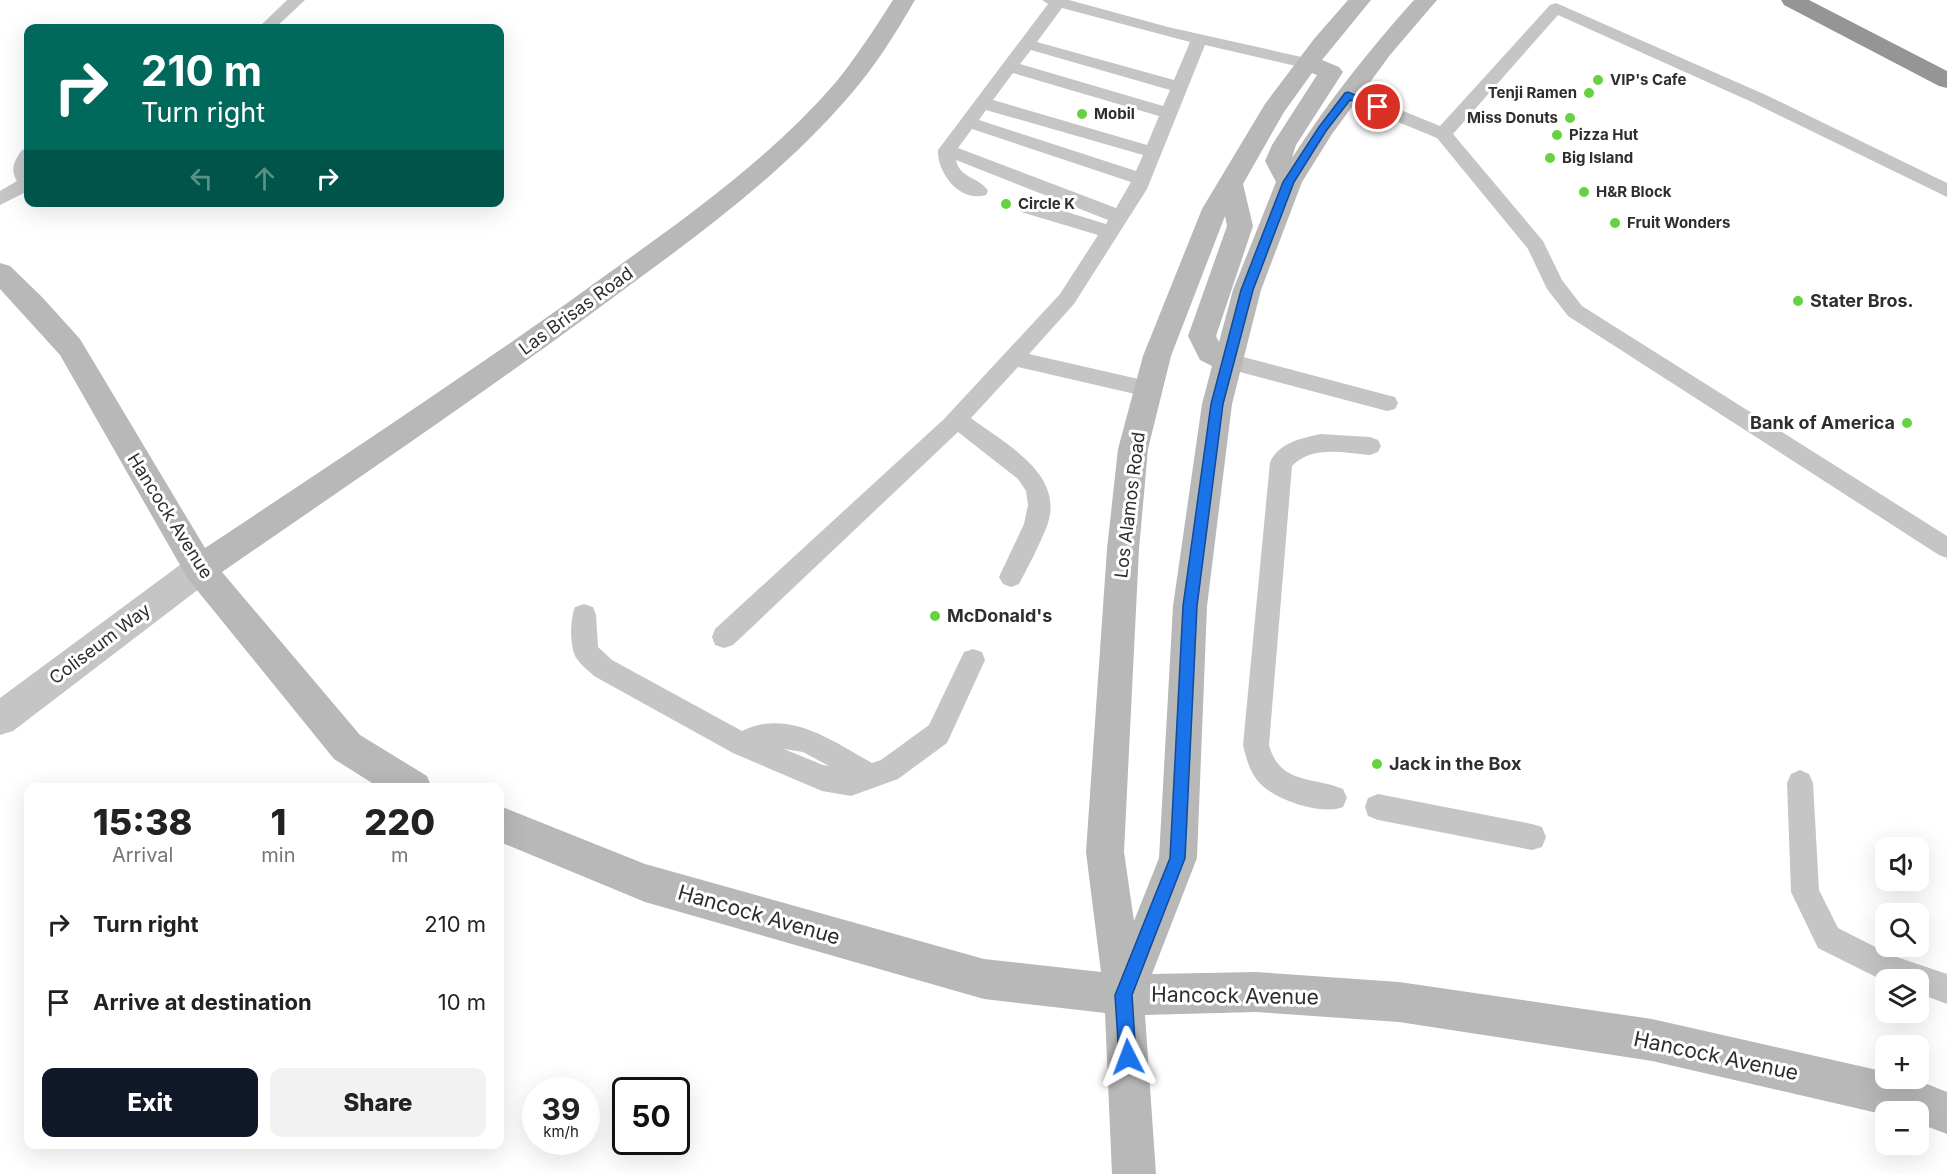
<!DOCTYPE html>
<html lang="en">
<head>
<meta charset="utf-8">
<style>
  body { margin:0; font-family:Inter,sans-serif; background:#f2f2f2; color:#222; height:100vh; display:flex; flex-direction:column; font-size:22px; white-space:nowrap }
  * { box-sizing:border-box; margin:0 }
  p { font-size:20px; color:#767676 }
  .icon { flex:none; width:33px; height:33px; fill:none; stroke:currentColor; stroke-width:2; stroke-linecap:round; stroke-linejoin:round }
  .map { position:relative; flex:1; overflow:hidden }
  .details { position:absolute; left:24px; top:783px; width:480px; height:366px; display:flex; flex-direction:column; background:#fff; border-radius:12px; box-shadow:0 6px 24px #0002 }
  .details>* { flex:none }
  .hud { position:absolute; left:24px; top:24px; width:480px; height:183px; border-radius:12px; box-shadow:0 6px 24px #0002; background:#00695c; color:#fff; overflow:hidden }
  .fabs { position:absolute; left:1875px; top:837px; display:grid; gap:12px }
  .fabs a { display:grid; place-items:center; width:54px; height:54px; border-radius:12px; background:#fff; box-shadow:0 6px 24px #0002; font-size:30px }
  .speed { position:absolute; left:522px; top:1077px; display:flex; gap:12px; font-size:30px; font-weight:700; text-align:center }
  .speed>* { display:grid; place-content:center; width:78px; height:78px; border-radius:50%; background:#fff; box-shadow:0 6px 24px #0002; line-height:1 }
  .speed small { font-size:15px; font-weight:400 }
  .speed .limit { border:3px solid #111; border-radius:9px; background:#fff; color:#111 }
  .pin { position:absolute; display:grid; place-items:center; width:51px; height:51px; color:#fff; margin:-26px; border:3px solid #fff; border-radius:50%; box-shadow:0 2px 6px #0007 }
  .me { position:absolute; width:66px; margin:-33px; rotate:357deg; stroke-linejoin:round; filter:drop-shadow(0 0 4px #0008) }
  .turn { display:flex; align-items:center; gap:21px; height:126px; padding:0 18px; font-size:27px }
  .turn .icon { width:78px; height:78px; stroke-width:2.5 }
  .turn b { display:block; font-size:42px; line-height:51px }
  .lanes { display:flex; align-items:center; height:57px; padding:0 18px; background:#0003; justify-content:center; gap:30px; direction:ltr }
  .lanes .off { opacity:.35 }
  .eta { display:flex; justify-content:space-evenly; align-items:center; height:102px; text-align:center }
  .eta b { font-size:36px; font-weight:800; line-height:42px }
  .primary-button { display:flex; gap:12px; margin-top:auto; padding:12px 18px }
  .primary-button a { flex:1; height:69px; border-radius:12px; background:#111827; color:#fff; font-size:24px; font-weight:800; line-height:69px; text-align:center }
  .primary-button a+a { background:#f2f2f2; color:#222 }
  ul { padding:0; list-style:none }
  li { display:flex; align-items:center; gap:18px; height:78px; padding:0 18px }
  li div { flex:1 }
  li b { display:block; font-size:22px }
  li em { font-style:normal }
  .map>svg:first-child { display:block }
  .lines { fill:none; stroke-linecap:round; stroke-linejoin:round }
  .lane { fill:#c5c5c5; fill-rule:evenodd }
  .street { fill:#c5c5c5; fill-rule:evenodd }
  .secondary { fill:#b8b8b8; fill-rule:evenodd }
  .highway { fill:#959595; fill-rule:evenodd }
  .route { fill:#1a73e8; stroke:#114b97; stroke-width:1.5 }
  .poi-dot { fill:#66d242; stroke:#fff; stroke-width:2 }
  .labels { text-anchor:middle; stroke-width:6; stroke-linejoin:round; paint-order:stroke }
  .far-poi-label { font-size:15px; font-weight:bold; fill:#2e2e2e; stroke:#fff; text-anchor:start }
  .poi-label { font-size:18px; font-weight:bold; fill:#2e2e2e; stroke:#fff; text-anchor:start }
  .street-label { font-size:18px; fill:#2e2e2e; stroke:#fff }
  .near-street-label { font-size:21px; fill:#2e2e2e; stroke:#fff }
</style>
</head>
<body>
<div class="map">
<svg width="1947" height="1174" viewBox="0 0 1947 1174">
  <rect width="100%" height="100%" fill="#fff"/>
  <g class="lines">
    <g class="lane">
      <polygon points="287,0 305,0 275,28 258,28"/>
      <path d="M 1042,0 L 1069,0 L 1168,27 L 1315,60 L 1318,64 L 1315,68 L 1309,69 L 1205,45 L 1147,189 L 1074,304 L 1029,354 L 1156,383 L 1159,389 L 1156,395 L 1148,397 L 1018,367 L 971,418 C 1005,444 1066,474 1047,526 C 1039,546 1029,565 1019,584 L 1011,587 L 1003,584 L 999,577 L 1024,524 L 1028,505 L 1026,491 L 1018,479 L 958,432 L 733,645 L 724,648 L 715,645 L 712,637 L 715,629 L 944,419 L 1060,294 L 1098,235 L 1021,212 L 1019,207 L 1021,202 L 1028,200 L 1106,224 L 1108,220 L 956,160 C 960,179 980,177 988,191 L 986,195 C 960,203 937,173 938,150 L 1048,4 ZM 1062,8 L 1190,42 L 1174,80 L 1037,42 ZM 1031,50 L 1170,90 L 1163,106 L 1020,64 ZM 1013,73 L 1159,116 L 1147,145 L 993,100 ZM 986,110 L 1143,155 L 1136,171 L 979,120 ZM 972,129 L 1131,182 L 1116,208 L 958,148 Z"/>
      <polygon points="1556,3 1766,95 1947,183 1947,197 1754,103 1558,15 1453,134 1543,241 1562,280 1582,306 1947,536 1947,558 1939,555 1568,316 1547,289 1528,249 1437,138 1342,99 1339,95 1342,91 1354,91 1440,126 1550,5"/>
      <path d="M 28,148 L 28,191 L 0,205 L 0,191 L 17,181 C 10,169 14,161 22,150 Z"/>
      <polygon points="1228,353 1387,395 1395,397 1398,403 1395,409 1387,411 1221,367 1217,361 1221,355"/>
      <path d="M 1320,434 L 1370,437 L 1378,440 L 1381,446 L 1378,452 L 1370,455 C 1342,453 1313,445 1292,466 L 1269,745 C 1280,785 1312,776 1343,789 L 1347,798 L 1343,807 C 1322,816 1271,799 1257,780 C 1249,770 1246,757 1243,745 L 1270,462 C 1280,442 1300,439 1320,434 Z"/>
      <path d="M 584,604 L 593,607 L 596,615 L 598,647 L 612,660 L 742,731 C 788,708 833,741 872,763 L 881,760 L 929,725 L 964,652 L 973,649 L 982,652 L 985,660 L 947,743 L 898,779 L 851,796 L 822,791 L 733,753 L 594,676 C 589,671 581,665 577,659 C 569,648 570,619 575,607 ZM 784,749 L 803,752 L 829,766 L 823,765 Z"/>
      <polygon points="1800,770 1809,774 1813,783 1819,890 1838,928 1891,955 1947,974 1947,1004 1918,993 1918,980 1886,980 1886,982 1818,948 1791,892 1787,783 1791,774"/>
      <polygon points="1378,794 1532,824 1542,827 1546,837 1542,847 1532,850 1378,820 1368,816 1365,807 1368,798"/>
    </g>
    <polygon class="street" points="200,555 212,559 216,569 212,579 13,731 0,735 0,698 188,559"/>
    <g class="secondary">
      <path d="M 893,0 L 915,0 C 896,33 876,65 851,94 C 776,182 680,248 588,316 C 468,404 345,487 222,572 L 360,735 L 427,776 L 432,788 L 380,788 L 334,759 L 188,579 L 60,355 L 0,289 L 0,263 L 10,266 L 42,297 L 80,339 L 205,548 C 327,467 450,386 570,301 C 662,234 761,169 836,82 C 857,56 875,28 893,0 Z"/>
      <path d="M 1348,0 L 1371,0 L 1322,60 L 1339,67 L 1343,72 L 1296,145 L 1292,158 C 1328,102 1369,50 1414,0 L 1437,0 L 1390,55 L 1332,134 L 1302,182 L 1261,290 L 1232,404 L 1207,606 L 1197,858 L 1152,974 L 1256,972 L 1399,982 L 1652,1019 L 1886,1072 L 1886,1078 L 1912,1078 L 1947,1092 L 1947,1134 L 1918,1123 L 1918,1112 L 1886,1112 L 1886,1115 L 1652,1061 L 1399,1022 L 1256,1012 L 1145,1015 L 1156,1174 L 1112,1174 L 1105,1013 L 984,999 L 645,902 L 500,842 L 500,806 L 645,864 L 984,959 L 1101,972 L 1086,852 L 1107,549 L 1118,449 L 1143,356 L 1202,209 L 1265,104 L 1314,39 ZM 1312,73 L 1317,75 L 1272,145 L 1265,161 L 1276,182 L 1233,290 L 1219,342 L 1216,336 L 1253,226 L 1243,184 L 1284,112 ZM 1225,216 L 1227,226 L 1188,336 L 1200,360 L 1212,366 L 1202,404 L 1173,606 L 1159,858 L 1134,921 L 1124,852 L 1139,549 L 1148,449 L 1171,356 Z"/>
    </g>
    <polygon class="highway" points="1781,0 1809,0 1947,71 1947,88 1939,86 1784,5"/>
  </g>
  <polygon class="route" points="1348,92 1383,107 1378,110 1350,100 1326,131 1294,182 1253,290 1223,404 1197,606 1185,858 1132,995 1136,1057 1134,1063 1128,1066 1121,1063 1119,1057 1115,995 1170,858 1183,606 1211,404 1241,290 1283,182 1319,127 1345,93"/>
  <g class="poi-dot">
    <circle cx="1598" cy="80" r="6"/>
    <circle cx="1589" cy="93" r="6"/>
    <circle cx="1082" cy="114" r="6"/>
    <circle cx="1570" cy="118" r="6"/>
    <circle cx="1557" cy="135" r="6"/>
    <circle cx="1550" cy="158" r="6"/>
    <circle cx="1584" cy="192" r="6"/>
    <circle cx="1006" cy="204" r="6"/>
    <circle cx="1615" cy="223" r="6"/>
    <circle cx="1798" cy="301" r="6"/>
    <circle cx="1907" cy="423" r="6"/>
    <circle cx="935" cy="616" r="6"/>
    <circle cx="1377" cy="764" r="6"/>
  </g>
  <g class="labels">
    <g class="far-poi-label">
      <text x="1610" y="85">VIP's Cafe</text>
      <text x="1577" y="98" text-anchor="end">Tenji Ramen</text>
      <text x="1094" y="119">Mobil</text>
      <text x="1558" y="123" text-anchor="end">Miss Donuts</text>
      <text x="1569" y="140">Pizza Hut</text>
      <text x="1562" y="163">Big Island</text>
      <text x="1596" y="197">H&amp;R Block</text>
      <text x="1018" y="209">Circle K</text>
      <text x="1627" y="228">Fruit Wonders</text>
    </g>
    <g class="poi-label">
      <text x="1810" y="307">Stater Bros.</text>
      <text x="1895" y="429" text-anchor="end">Bank of America</text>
      <text x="947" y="622">McDonald's</text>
      <text x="1389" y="770">Jack in the Box</text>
    </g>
    <g class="street-label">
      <text transform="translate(576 311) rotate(-36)" y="6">Las Brisas Road</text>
      <text transform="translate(1130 505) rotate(-83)" y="6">Los Alamos Road</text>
      <text transform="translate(170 516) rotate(58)" y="6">Hancock Avenue</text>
      <text transform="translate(100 644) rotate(-37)" y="6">Coliseum Way</text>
    </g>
    <g class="near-street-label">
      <text transform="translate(759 915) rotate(16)" y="7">Hancock Avenue</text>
      <text transform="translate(1235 996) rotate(1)" y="7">Hancock Avenue</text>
      <text transform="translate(1716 1056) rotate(12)" y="7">Hancock Avenue</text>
    </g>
  </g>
</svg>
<div class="fabs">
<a><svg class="icon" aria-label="sound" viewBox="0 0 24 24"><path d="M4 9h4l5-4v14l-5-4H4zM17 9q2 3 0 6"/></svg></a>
<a><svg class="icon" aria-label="search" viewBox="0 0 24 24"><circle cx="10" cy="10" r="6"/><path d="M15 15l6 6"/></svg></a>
<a><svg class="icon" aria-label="layers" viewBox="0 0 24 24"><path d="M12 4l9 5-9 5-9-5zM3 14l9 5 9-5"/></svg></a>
<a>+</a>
<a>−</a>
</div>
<div class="speed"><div>39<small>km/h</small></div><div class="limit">50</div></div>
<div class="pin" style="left:1378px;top:107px;background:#d93025"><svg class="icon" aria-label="arrive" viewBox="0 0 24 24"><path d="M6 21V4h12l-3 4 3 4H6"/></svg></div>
<svg class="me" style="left:1128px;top:1057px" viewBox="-20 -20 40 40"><path d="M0-17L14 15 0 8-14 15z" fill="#1a73e8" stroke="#fff" stroke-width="4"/></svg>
<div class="hud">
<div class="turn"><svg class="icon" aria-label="right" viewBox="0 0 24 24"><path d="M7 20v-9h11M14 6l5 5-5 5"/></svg><div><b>210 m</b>Turn right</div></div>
<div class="lanes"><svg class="icon off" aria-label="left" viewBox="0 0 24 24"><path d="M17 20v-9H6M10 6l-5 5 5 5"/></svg><svg class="icon off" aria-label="ahead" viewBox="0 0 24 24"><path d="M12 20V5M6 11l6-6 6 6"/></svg><svg class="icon" aria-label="right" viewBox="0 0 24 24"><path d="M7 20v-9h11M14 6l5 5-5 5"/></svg></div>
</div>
<section class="details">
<div class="eta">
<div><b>15:38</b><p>Arrival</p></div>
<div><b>1</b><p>min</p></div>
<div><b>220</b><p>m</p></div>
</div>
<ul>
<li><svg class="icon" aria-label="right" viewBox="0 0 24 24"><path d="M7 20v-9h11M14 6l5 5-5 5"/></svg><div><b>Turn right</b></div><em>210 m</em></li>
<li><svg class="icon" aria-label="arrive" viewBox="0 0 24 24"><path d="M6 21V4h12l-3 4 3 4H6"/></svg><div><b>Arrive at destination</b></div><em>10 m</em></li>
</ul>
<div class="primary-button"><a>Exit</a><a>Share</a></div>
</section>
</div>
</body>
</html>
